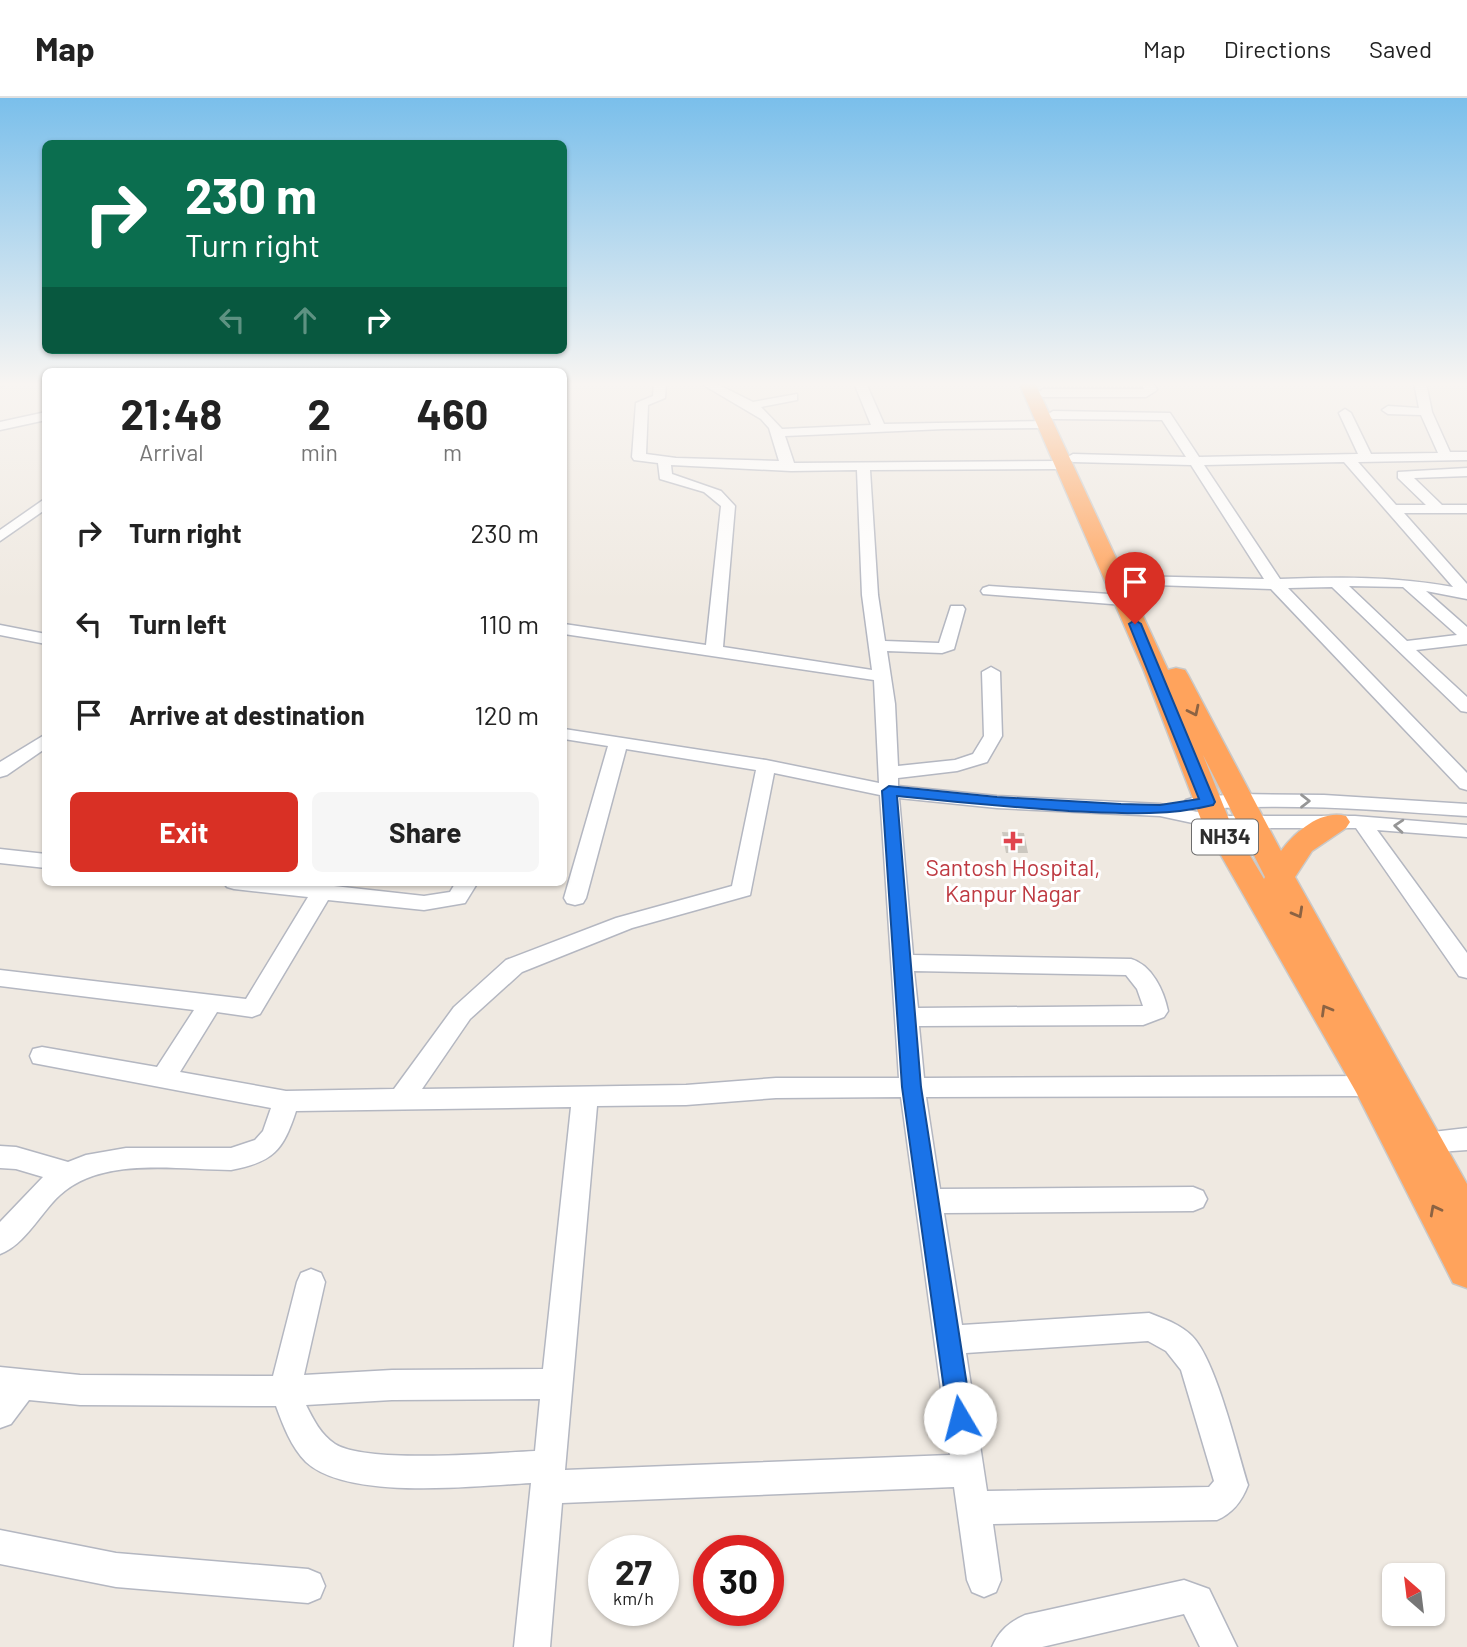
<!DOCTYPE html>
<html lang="en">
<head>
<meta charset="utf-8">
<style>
  body { margin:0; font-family:Barlow,sans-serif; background:#f6f6f6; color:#222; height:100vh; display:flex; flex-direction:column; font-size:26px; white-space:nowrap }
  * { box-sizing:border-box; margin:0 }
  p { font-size:23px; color:#767676 }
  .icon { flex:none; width:38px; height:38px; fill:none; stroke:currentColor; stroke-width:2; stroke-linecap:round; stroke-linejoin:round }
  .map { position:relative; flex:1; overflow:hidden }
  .panel { position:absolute; left:42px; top:270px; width:525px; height:518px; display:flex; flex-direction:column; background:#fff; border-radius:10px; box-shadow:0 2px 5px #0004 }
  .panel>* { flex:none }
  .banner { position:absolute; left:42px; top:42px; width:525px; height:214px; border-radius:10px; box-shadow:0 2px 5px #0004; background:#0b6e4f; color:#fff; overflow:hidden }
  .needle { width:46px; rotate:332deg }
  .tools { position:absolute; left:1382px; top:1465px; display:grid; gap:14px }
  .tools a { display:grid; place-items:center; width:63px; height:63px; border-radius:10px; background:#fff; box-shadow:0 2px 5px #0004; font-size:35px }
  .speed { position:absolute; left:588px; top:1437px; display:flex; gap:14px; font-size:35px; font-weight:700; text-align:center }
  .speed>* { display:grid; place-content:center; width:91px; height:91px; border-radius:50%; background:#fff; box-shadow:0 2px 5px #0004; line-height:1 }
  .speed small { font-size:18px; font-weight:400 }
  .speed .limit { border:10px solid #d22; background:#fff; color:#111 }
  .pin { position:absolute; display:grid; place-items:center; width:60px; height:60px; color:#fff; margin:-72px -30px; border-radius:50% 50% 50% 0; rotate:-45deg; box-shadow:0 0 7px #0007 }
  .pin .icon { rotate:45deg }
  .me { position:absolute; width:77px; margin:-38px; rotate:352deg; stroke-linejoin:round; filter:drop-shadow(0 0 5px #0008) }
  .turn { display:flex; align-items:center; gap:24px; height:147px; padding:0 28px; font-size:32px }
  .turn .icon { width:91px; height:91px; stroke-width:2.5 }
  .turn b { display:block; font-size:49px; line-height:60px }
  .lanes { display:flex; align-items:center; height:66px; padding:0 28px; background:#0003; justify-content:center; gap:35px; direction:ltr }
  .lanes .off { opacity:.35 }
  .eta { display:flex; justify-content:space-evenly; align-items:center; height:119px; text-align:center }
  .eta b { font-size:42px; font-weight:700; line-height:49px }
  .action { display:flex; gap:14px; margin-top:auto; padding:14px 28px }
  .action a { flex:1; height:80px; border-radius:10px; background:#d93025; color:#fff; font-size:28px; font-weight:700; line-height:80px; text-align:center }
  .action a+a { background:#f6f6f6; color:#222 }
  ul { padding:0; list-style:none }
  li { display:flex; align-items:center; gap:21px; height:91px; padding:0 28px }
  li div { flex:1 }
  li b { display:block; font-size:26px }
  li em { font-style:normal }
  header { display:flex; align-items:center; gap:42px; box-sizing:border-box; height:98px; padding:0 35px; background:#fff; border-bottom:2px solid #e0e0e0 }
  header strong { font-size:33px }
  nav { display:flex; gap:38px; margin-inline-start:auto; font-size:24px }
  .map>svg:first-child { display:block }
  .building { fill:#cbc7bf }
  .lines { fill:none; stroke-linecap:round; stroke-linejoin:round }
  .minor-casing { stroke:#b4b7c1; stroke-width:3 }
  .highway-casing { stroke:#c9c9c9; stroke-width:3 }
  .minor { fill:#fff; fill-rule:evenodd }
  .highway { fill:#ffa35c; fill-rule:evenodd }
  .oneway { stroke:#8c6343 }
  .oneway2 { stroke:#969696 }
  .route { fill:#1a73e8; stroke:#114b97; stroke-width:2 }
  .health-dot { fill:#e0444e; stroke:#fff; stroke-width:2.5 }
  .labels { text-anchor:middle; stroke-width:6; stroke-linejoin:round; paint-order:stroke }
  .shield { fill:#fff; stroke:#6d6d6d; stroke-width:2 }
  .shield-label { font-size:21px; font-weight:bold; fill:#2e2e2e }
  .health-label { font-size:23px; fill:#be3a42; stroke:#fff }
</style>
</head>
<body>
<header>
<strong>Map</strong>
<nav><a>Map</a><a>Directions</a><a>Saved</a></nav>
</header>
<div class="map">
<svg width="1467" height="1549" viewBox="0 0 1467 1549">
  <rect width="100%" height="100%" fill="#efe9e1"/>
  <polygon class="building" points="1002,734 1024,735 1028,755 1006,755"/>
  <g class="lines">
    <defs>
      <g id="minor">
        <polygon points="0,285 8,285 2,288"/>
        <path d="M 654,285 L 666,285 L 665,300 L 648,307 L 646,356 L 676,360 L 779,363 L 769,330 L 761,321 L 700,285 L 715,285 L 753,304 L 797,296 L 797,302 L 761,309 L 782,331 L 871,327 L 854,285 L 866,285 L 884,326 L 1049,323 L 1049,329 L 1045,330 L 944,331 L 785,338 L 794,365 L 1062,363 L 1069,367 L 1062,371 L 870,372 L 878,497 L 885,543 L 939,545 L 951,508 L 963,508 L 965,511 L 954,551 L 942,555 L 887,553 L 895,606 L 898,668 L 955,662 L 973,656 L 984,638 L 982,574 L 991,569 L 1000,574 L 1002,638 L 987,664 L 957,673 L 898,680 L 898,688 L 997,698 L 1160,706 L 1216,718 L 1355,718 L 1467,727 L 1467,739 L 1377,732 L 1467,855 L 1467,880 L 1459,878 L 1356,730 L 1216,730 L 1160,718 L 997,710 L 899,700 L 913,857 L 1131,861 C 1152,867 1164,893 1168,913 L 1164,919 L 1143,927 L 919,928 L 924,980 L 1380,978 L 1389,981 L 1393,988 L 1389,995 L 1380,998 L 926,999 L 940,1091 L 1193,1089 L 1203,1093 L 1207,1101 L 1203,1109 L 1193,1113 L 944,1115 L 962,1227 L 1149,1215 C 1164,1221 1180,1226 1192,1238 C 1216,1262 1237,1352 1248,1387 C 1242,1403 1233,1415 1217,1422 L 993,1426 L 1001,1482 L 996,1494 L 984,1499 L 972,1494 L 967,1482 L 954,1389 L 562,1405 L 550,1549 L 514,1549 L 531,1385 C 476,1388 348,1403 306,1364 C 291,1349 283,1327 276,1308 L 80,1307 L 29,1302 L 11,1326 L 0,1330 L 0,1269 L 80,1277 L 273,1278 L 297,1184 L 301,1175 L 311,1171 L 321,1175 L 325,1184 L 304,1277 L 392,1272 L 543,1271 L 571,1009 L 296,1013 C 283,1053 273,1064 231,1072 C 178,1072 103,1058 60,1097 C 41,1114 25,1147 0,1156 L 0,1124 L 43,1079 L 16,1071 L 0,1070 L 0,1048 L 16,1049 L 68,1064 L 86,1057 L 126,1050 L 231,1050 L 255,1042 L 263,1033 L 271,1010 L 33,965 L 30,958 L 33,951 L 42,949 L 157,969 L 194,912 L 0,888 L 0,872 L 246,901 L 308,799 L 234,791 L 227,789 L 223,784 L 298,784 L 424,798 L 450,794 L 456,784 L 478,784 L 465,805 L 424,812 L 328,802 L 260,916 L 252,919 L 217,914 L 180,974 L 286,993 L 394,991 L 454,909 L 506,862 L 616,820 L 732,788 L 756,672 L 626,651 L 586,800 L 583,805 L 575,807 L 567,805 L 564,800 L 608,648 L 564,641 L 564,631 L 766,662 L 879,685 L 874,582 L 564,536 L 564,526 L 706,547 L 721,408 L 704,394 L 660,381 L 658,365 L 634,362 L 632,359 L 636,305 L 653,298 ZM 671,367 L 791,373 L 857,372 L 862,497 L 872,572 L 723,549 L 735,408 L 721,393 L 672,376 ZM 774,675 L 880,697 L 899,980 L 776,980 L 686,987 L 422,991 L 470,921 L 522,874 L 632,830 L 750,797 ZM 914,873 L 1126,877 L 1137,891 L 1143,908 L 918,910 ZM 901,999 L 950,1357 L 565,1372 L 597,1008 L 686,1007 L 776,1000 ZM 1148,1243 L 1166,1253 L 1181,1272 L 1214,1383 L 1209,1389 L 987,1393 L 966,1255 ZM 540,1301 L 535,1353 C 493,1355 367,1366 335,1346 C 321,1337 313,1321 306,1307 L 392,1302 Z"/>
        <polygon points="1141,285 1153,285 1157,292 1146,299 1043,299 1037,295 1043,291 1144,291"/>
        <path d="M 1414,285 L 1426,285 L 1432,314 L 1450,354 L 1467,354 L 1467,362 L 1358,364 L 1396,407 L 1426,407 L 1398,380 L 1398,374 L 1467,370 L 1467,378 L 1414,380 L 1442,407 L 1467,407 L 1467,415 L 1404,415 L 1467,486 L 1467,501 L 1426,493 L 1467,529 L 1467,546 L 1416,552 L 1467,599 L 1467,614 L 1461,613 L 1332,489 L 1288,490 L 1467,675 L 1467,692 L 1460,690 L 1271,491 L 1126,486 L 1123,483 L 1131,478 L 1264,481 L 1191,367 L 1073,364 L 1066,360 L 1073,356 L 1186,359 L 1162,322 L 1053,321 L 1047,317 L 1053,313 L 1170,315 L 1199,359 L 1358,356 L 1339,315 L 1345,311 L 1351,315 L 1371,356 L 1438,355 L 1421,317 L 1388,316 L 1382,312 L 1388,308 L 1419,310 ZM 1344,364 L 1453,489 C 1393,478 1340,479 1280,481 L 1204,367 ZM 1349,488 L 1403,489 L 1457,537 L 1407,543 Z"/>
        <polygon points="46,314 46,322 0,332 0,324"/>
        <polygon points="46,400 46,411 0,443 0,432"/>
        <polygon points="989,488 1124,497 1132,502 1124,507 983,496 981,493 983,490"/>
        <polygon points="0,527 46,536 46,546 0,537"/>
        <polygon points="46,636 46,650 7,677 0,679 0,664"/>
        <path d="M 1237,696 L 1324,697 L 1467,706 L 1467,718 C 1376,712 1284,704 1193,712 L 1186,710 L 1183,706 L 1186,702 L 1193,700 Z"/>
        <polygon points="0,751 46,756 46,770 0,765"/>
        <polygon points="1467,1030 1467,1052 1424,1055 1415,1052 1411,1044 1415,1036"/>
        <polygon points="0,1432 116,1455 308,1471 320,1476 325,1488 320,1500 308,1505 116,1489 0,1466"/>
        <path d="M 1184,1482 L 1209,1491 L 1237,1549 L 1200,1549 L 1184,1516 L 1042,1549 L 992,1549 C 999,1533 1009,1524 1025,1517 Z"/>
      </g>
      <path id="highway" d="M 1019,285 L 1035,285 L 1168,572 L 1176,570 L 1185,572 L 1188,577 L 1281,753 C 1295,734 1321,711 1346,718 L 1350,724 L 1346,730 L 1312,753 L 1295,779 L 1467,1086 L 1467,1190 L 1453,1185 L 1356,994 L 1202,724 L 1144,573 ZM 1203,657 L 1265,779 L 1264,781 L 1230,724 Z"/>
    </defs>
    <use href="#minor" class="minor-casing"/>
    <use href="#highway" class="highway-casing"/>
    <use href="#minor" class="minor"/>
    <use href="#highway" class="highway"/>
  </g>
  <defs><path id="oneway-chevron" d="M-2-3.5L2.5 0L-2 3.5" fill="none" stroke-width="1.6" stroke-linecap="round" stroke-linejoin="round" transform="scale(1.75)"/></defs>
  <g class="oneway">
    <use href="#oneway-chevron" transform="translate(1194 613) rotate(64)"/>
    <use href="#oneway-chevron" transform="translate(1298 815) rotate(61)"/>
    <use href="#oneway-chevron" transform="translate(1326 912) rotate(-120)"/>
    <use href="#oneway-chevron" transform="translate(1435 1112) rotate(-118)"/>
  </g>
  <g class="oneway2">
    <use href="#oneway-chevron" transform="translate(1305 703)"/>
    <use href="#oneway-chevron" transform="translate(1399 728) rotate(-176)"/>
  </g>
  <linearGradient id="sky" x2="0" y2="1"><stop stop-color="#7abfeb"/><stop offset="0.57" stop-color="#f8f5f2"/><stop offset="1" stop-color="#f8f5f2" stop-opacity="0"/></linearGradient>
  <rect width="1467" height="502" fill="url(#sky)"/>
  <path class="route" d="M 1135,522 L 1141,526 L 1215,704 L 1213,707 C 1165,719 1118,715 1069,713 C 1011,709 954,704 897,698 L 921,989 L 972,1320 L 969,1328 L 960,1332 L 952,1328 L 948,1320 L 902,989 L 882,693 L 889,688 L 997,699 L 1121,706 L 1160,707 L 1199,701 L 1129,526 Z"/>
  <path class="health-dot" d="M1009.5 732.5h7v7h7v7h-7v7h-7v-7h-7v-7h7z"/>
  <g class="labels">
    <rect class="shield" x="1192" y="721.5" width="66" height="35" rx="5"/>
    <g class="shield-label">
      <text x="1225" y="746">NH34</text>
    </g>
    <g class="health-label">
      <text x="1013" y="778">Santosh Hospital,<tspan x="1013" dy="26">Kanpur Nagar</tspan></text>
    </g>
  </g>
</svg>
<div class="tools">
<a><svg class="needle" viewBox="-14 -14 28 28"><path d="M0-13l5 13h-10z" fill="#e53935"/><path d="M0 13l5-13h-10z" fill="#767676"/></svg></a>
</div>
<div class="speed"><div>27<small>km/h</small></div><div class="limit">30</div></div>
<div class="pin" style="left:1135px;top:526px;background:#d93025"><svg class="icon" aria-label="arrive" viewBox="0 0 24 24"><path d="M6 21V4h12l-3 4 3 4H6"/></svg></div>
<svg class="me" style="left:960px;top:1320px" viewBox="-20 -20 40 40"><circle r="19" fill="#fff"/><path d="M0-13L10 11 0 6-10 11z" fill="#1a73e8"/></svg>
<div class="banner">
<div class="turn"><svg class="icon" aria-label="right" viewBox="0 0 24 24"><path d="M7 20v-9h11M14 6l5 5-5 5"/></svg><div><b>230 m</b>Turn right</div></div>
<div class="lanes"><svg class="icon off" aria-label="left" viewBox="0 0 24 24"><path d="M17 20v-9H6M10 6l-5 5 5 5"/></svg><svg class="icon off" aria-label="ahead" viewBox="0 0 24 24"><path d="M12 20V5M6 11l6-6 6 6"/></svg><svg class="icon" aria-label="right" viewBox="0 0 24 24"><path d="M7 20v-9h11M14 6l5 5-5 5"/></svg></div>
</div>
<section class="panel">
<div class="eta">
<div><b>21:48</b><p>Arrival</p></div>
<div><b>2</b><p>min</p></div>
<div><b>460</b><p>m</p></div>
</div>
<ul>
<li><svg class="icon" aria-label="right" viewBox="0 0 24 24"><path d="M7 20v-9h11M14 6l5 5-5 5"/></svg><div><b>Turn right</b></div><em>230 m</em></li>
<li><svg class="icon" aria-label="left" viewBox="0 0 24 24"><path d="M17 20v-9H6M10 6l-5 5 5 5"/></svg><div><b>Turn left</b></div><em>110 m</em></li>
<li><svg class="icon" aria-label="arrive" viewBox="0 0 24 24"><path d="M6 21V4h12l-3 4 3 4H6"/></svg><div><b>Arrive at destination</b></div><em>120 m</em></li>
</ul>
<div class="action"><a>Exit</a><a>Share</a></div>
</section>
</div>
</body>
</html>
